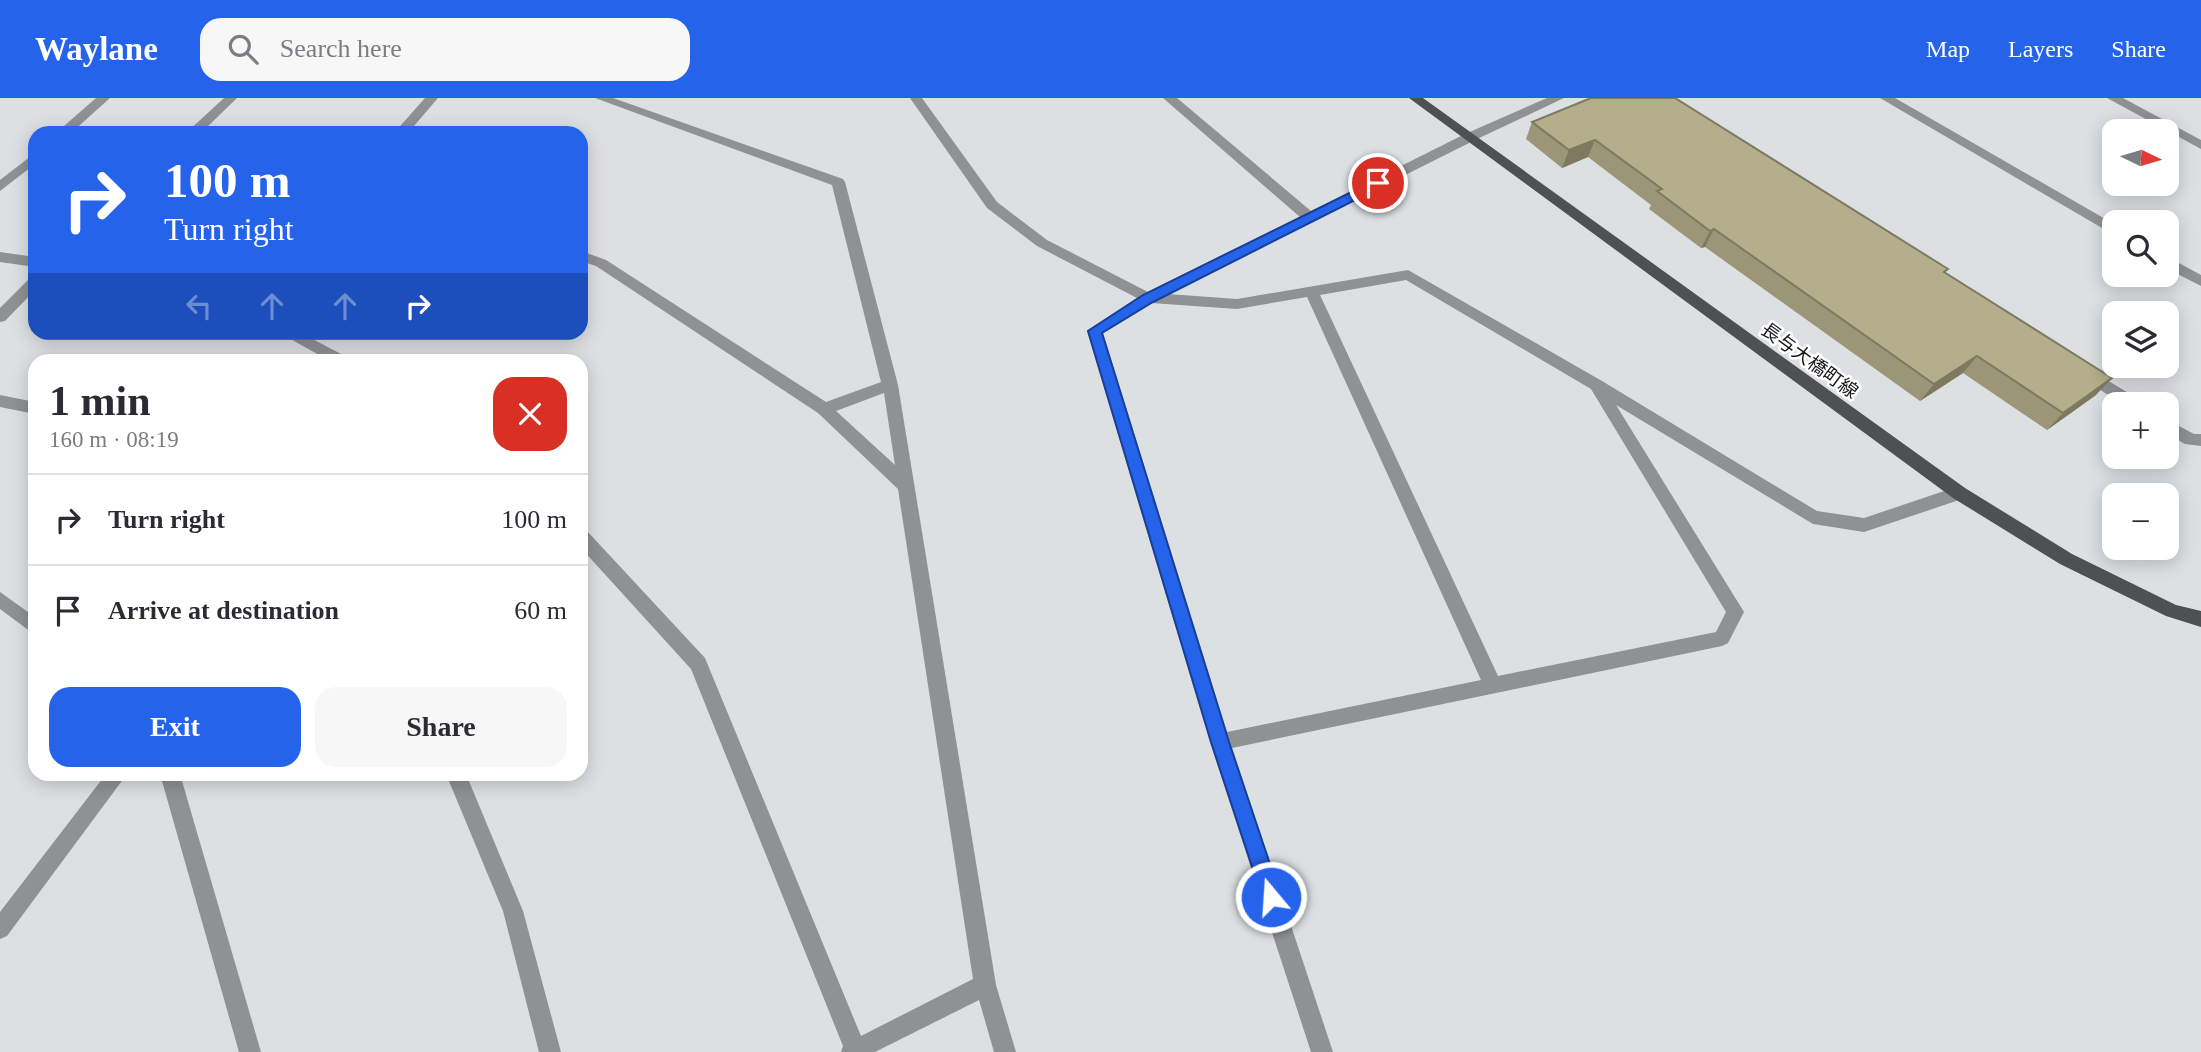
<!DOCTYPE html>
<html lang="en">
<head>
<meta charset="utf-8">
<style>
  body { margin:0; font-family:"Times New Roman","Noto Sans JP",serif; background:#f7f7f7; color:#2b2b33; height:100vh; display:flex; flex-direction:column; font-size:26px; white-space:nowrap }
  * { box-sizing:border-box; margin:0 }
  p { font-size:23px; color:#7c7c81 }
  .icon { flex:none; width:38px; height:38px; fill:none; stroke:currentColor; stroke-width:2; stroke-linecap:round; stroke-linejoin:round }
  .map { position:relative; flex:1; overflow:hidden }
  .sheet { position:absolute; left:28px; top:256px; width:560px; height:427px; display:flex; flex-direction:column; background:#fff; border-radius:21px; box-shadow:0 4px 18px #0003 }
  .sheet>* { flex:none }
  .guide { position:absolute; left:28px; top:28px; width:560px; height:214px; border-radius:21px; box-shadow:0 4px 18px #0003; background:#2563eb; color:#fff; overflow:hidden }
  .needle { width:46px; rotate:95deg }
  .buttons { position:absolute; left:2102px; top:21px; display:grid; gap:14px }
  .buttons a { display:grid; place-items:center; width:77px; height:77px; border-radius:14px; background:#fff; box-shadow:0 4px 18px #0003; font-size:35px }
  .pin { position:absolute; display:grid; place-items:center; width:60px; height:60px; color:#fff; margin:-30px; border:4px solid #fff; border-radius:50%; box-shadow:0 2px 7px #0007 }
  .me { position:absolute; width:77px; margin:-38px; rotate:342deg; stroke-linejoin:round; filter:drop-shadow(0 0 5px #0008) }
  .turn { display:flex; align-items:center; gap:24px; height:147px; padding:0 21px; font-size:32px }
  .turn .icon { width:91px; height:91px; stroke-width:2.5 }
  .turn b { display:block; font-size:49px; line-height:60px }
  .lanes { display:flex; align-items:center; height:66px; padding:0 21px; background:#0003; justify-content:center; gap:35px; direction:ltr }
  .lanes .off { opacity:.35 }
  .round { display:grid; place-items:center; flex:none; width:74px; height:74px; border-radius:21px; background:#f7f7f7 }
  .summary { display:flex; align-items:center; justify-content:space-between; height:119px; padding:0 21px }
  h1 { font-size:42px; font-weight:700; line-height:52px }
  .button { display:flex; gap:14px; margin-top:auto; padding:14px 21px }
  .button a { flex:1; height:80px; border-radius:21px; background:#2563eb; color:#fff; font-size:28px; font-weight:700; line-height:80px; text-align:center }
  .button a+a { background:#f7f7f7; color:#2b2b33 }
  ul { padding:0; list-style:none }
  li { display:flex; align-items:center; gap:21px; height:91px; padding:0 21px; border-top:2px solid #e1e1e2 }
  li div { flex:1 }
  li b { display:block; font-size:26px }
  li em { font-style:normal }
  header { display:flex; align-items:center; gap:42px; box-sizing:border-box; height:98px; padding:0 35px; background:#2563eb; color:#fff }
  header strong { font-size:33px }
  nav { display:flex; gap:38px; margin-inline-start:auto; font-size:24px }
  .search { width:490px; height:63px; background:#f7f7f7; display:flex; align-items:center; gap:18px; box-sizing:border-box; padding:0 24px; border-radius:21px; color:#7c7c81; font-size:26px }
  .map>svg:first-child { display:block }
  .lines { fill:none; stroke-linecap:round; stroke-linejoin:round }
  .minor { fill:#8f9192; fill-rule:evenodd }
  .major { fill:#4d5153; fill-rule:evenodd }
  .wall { fill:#9b9678 }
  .shaded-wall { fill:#7e7a62 }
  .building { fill:#b4ae8c; stroke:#7e7a62; stroke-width:2 }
  .route { fill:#2563eb; stroke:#184099; stroke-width:2 }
  .labels { text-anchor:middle; stroke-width:5; stroke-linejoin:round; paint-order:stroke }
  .street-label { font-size:19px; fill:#18191a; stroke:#fff }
</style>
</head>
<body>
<header>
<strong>Waylane</strong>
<div class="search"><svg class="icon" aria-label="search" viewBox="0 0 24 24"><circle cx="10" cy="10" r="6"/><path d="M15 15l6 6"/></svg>Search here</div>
<nav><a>Map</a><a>Layers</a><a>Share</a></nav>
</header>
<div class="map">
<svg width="2201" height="954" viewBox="0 0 2201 954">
  <rect width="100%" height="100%" fill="#dce0e3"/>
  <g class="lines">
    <g class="minor">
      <polygon points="96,0 110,0 71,35 56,35"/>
      <polygon points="224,0 237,0 201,35 186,35"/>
      <polygon points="425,0 438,0 408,35 394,35"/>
      <path d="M 595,0 L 613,0 L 843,81 L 845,84 L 898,287 L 996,887 L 1016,954 L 994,954 L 979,902 L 875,954 L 841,954 L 843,948 L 691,571 L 581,450 L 581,431 L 587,433 L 705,560 L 861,938 L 973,881 L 898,391 L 818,315 L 596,168 L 581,163 L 581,153 L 606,162 L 826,304 L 881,284 L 832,87 ZM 884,295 L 895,367 L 836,313 Z"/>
      <path d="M 910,0 L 922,0 L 997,104 L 1047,142 L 1148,194 L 1300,119 L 1163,0 L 1177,0 L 1311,113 L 1465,36 L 1547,0 L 1564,0 L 1475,42 L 1168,196 L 1237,201 L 1408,172 L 1602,283 L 1817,413 L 1864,420 L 1959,388 L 1965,390 L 1967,395 L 1965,400 L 1864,434 L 1813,426 L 1616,307 L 1744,514 L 1728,545 L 1722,548 L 1232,650 L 1333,954 L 1311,954 L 1210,644 L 1087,233 L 1137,200 L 1037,148 L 987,110 ZM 1406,182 L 1591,291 L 1726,514 L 1716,534 L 1498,578 L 1320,197 ZM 1307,199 L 1481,582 L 1227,634 L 1103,235 L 1151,205 L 1237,211 Z"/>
      <polygon points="1880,0 1895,0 2114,126 2114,137"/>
      <polygon points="2107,0 2123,0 2201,42 2201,51"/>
      <polygon points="35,55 35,66 0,93 0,82"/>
      <polygon points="0,154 35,159 35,169 0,164"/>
      <polygon points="2166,158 2201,177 2201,188 2166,170"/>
      <polygon points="35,178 35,192 5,223 0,224 0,210 30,180"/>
      <polygon points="278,234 299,234 345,258 348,262 328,262"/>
      <polygon points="2087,270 2140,302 2142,306 2122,306 2082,280 2079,276 2082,272"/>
      <polygon points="0,297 35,304 35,316 0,309"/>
      <polygon points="2166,321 2194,336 2201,336 2201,348 2185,346 2166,335"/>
      <polygon points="0,494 35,519 35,537 0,511"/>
      <polygon points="106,676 127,676 7,838 0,841 0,814"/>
      <polygon points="160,676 180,676 261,954 239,954"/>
      <polygon points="446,676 466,676 523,813 561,954 539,954 503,813"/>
    </g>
    <polygon class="major" points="1409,0 1423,0 1965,390 2072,456 2176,507 2201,513 2201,529 2166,518 2060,466 1953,400"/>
  </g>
  <polygon class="wall" points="1591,0 1945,175 2096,297 2047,332 1963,275 1920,303 1705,149 1701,150 1649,111 1651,107 1588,59 1562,70 1526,41 1532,24"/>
  <g class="shaded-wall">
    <polygon points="1595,42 1588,59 1562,70 1569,52"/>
    <polygon points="1714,131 1705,149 1701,150 1710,133"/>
    <polygon points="1977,258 1963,275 1920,303 1934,286"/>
    <polygon points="2112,280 2096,297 2047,332 2063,315"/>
  </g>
  <polygon class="building" points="1591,0 1675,0 1948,171 1944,174 2112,280 2063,315 1977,258 1934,286 1714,131 1710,133 1657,93 1662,91 1595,42 1569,52 1532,24"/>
  <polygon class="route" points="1378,81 1385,85 1383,88 1153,204 1102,235 1229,644 1281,799 1278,806 1271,808 1265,806 1262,799 1211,644 1088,233 1143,197"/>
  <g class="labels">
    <g class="street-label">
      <text transform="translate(1810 262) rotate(36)" y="7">長与大橋町線</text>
    </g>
  </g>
</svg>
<div class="buttons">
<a><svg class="needle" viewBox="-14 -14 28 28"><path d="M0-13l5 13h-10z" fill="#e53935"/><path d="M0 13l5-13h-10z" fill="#7c7c81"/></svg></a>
<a><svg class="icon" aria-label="search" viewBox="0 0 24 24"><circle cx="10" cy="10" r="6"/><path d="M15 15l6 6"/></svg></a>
<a><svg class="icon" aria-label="layers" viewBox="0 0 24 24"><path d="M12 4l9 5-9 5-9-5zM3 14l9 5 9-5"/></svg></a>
<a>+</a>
<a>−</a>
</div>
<div class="pin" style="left:1378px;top:85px;background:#d93025"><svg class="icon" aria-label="arrive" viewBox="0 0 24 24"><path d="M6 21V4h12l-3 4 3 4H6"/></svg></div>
<svg class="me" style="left:1271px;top:799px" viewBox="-20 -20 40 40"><circle r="17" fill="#2563eb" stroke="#fff" stroke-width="3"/><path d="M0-11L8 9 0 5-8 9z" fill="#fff"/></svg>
<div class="guide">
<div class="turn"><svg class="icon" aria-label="right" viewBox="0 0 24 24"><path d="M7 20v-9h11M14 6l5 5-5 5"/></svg><div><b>100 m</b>Turn right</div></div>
<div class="lanes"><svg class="icon off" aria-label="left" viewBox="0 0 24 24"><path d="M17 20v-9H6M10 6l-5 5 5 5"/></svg><svg class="icon off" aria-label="ahead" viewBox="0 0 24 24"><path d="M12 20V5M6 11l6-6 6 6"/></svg><svg class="icon off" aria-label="ahead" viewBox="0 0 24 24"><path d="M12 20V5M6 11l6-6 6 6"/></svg><svg class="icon" aria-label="right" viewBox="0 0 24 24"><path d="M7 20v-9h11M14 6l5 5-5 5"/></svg></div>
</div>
<section class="sheet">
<div class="summary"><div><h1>1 min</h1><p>160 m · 08:19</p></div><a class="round" style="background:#d93025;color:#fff"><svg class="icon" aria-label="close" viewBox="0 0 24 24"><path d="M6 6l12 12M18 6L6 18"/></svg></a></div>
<ul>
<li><svg class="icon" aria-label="right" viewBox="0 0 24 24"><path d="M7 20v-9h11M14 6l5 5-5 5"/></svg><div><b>Turn right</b></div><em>100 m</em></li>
<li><svg class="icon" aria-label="arrive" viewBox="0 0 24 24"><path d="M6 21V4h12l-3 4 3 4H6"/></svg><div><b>Arrive at destination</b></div><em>60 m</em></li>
</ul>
<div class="button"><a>Exit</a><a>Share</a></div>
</section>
</div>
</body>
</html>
